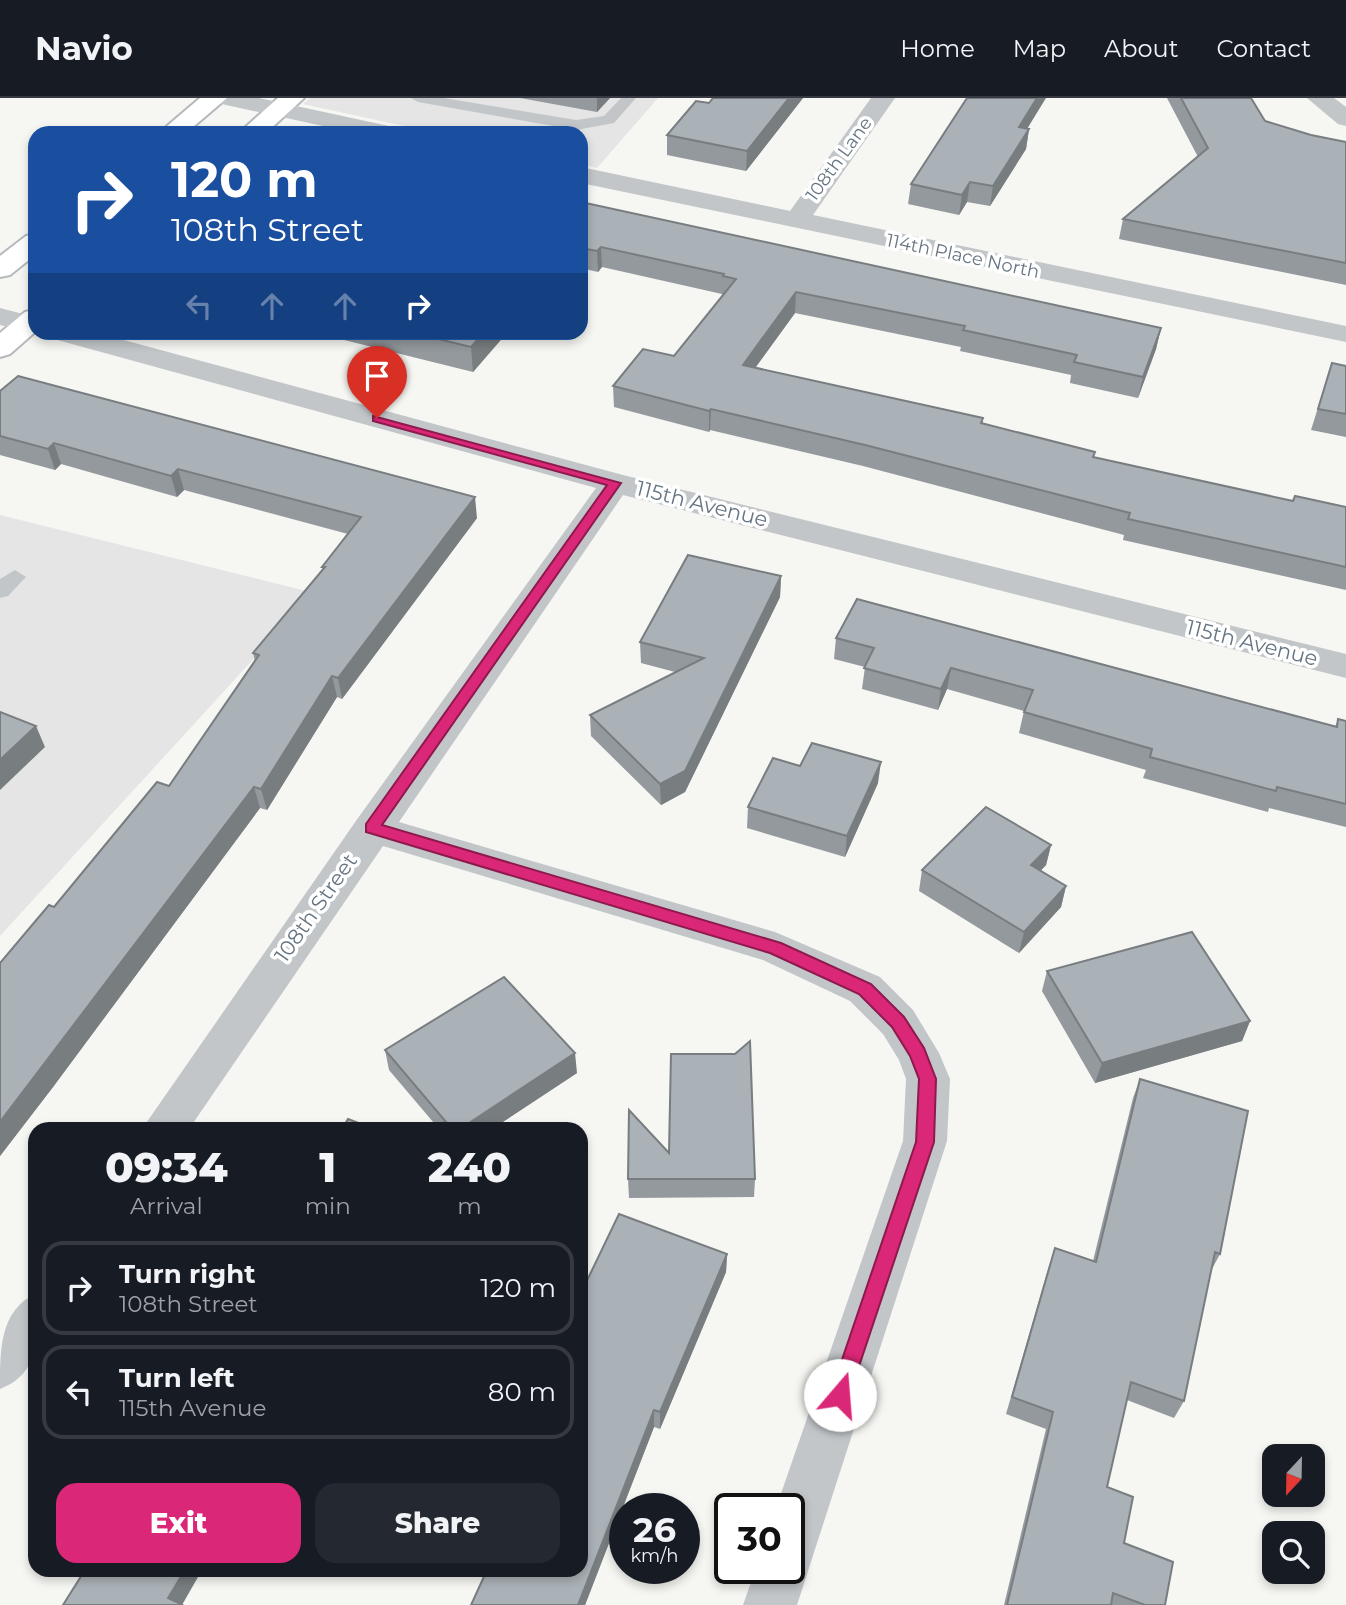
<!DOCTYPE html>
<html lang="en">
<head>
<meta charset="utf-8">
<style>
  body { margin:0; font-family:Montserrat,sans-serif; background:#242831; color:#f1f3f6; height:100vh; display:flex; flex-direction:column; font-size:26px; white-space:nowrap }
  * { box-sizing:border-box; margin:0 }
  p { font-size:23px; color:#9ea1a6 }
  .icon { flex:none; width:38px; height:38px; fill:none; stroke:currentColor; stroke-width:2; stroke-linecap:round; stroke-linejoin:round }
  .map { position:relative; flex:1; overflow:hidden }
  .panel { position:absolute; left:28px; top:1024px; width:560px; height:455px; display:flex; flex-direction:column; background:#171b24; border-radius:21px; box-shadow:0 4px 10px #0003 }
  .panel>* { flex:none }
  .hud { position:absolute; left:28px; top:28px; width:560px; height:214px; border-radius:21px; box-shadow:0 4px 10px #0003; background:#1a4fa0; color:#fff; overflow:hidden }
  .needle { width:46px; rotate:202deg }
  .fabs { position:absolute; left:1262px; top:1346px; display:grid; gap:14px }
  .fabs a { display:grid; place-items:center; width:63px; height:63px; border-radius:14px; background:#171b24; box-shadow:0 4px 10px #0003; font-size:35px }
  .speed { position:absolute; left:609px; top:1395px; display:flex; gap:14px; font-size:35px; font-weight:700; text-align:center }
  .speed>* { display:grid; place-content:center; width:91px; height:91px; border-radius:50%; background:#171b24; box-shadow:0 4px 10px #0003; line-height:1 }
  .speed small { font-size:18px; font-weight:400 }
  .speed .limit { border:4px solid #111; border-radius:10px; background:#fff; color:#111 }
  .pin { position:absolute; display:grid; place-items:center; width:60px; height:60px; color:#fff; margin:-72px -30px; border-radius:50% 50% 50% 0; rotate:-45deg; box-shadow:0 0 7px #0007 }
  .pin .icon { rotate:45deg }
  .me { position:absolute; width:77px; margin:-38px; rotate:18deg; stroke-linejoin:round; filter:drop-shadow(0 0 5px #0008) }
  .turn { display:flex; align-items:center; gap:24px; height:147px; padding:0 28px; font-size:32px }
  .turn .icon { width:91px; height:91px; stroke-width:2.5 }
  .turn b { display:block; font-size:49px; line-height:60px }
  .lanes { display:flex; align-items:center; height:66px; padding:0 28px; background:#0003; justify-content:center; gap:35px; direction:ltr }
  .lanes .off { opacity:.35 }
  .eta { display:flex; justify-content:space-evenly; align-items:center; height:119px; text-align:center }
  .eta b { font-size:42px; font-weight:800; line-height:49px }
  .cta { display:flex; gap:14px; margin-top:auto; padding:14px 28px }
  .cta a { flex:1; height:80px; border-radius:21px; background:#db2777; color:#fff; font-size:28px; font-weight:800; line-height:80px; text-align:center }
  .cta a+a { background:#242831; color:#f1f3f6 }
  ul { padding:0; list-style:none }
  li { display:flex; align-items:center; gap:21px; height:94px; margin:0 14px 10px; padding:0 14px; border:4px solid #363941; border-radius:21px }
  li div { flex:1 }
  li b { display:block; font-size:26px }
  li em { font-style:normal }
  header { display:flex; align-items:center; gap:42px; box-sizing:border-box; height:98px; padding:0 35px; background:#171b24; border-bottom:2px solid #363941 }
  header strong { font-size:33px }
  nav { display:flex; gap:38px; margin-inline-start:auto; font-size:24px }
  .map>svg:first-child { display:block }
  .built { fill:#e4e5e4 }
  .lines { fill:none; stroke-linecap:round; stroke-linejoin:round }
  .primary-casing { stroke:#b5b9bd; stroke-width:4 }
  .service { fill:#c2c6c9; fill-rule:evenodd }
  .minor { fill:#c2c6c9; fill-rule:evenodd }
  .primary { fill:#fff; fill-rule:evenodd }
  .wall { fill:#93999d }
  .shaded-wall { fill:#787d80 }
  .building { fill:#abb2b7; stroke:#787d80; stroke-width:2 }
  .route { fill:#db2777; stroke:#8e194d; stroke-width:2 }
  .labels { text-anchor:middle; stroke-width:7; stroke-linejoin:round; paint-order:stroke }
  .far-street-label { font-size:18px; fill:#667583; stroke:#fff }
  .street-label { font-size:21px; fill:#667583; stroke:#fff }
</style>
</head>
<body>
<header>
<strong>Navio</strong>
<nav><a>Home</a><a>Map</a><a>About</a><a>Contact</a></nav>
</header>
<div class="map">
<svg width="1346" height="1507" viewBox="0 0 1346 1507">
  <rect width="100%" height="100%" fill="#f6f6f3"/>
  <g class="built">
    <polygon points="310,0 658,0 597,70 581,66 581,35 436,35 303,6"/>
    <polygon points="0,417 314,495 0,838"/>
  </g>
  <g class="lines">
    <defs>
      <g id="primary">
        <polygon points="200,0 227,0 186,35 159,35"/>
        <polygon points="278,0 304,0 266,35 239,35"/>
        <polygon points="35,136 35,157 10,177 0,179 0,158 26,138"/>
        <polygon points="35,212 35,234 10,256 0,259 0,235 25,214"/>
      </g>
    </defs>
    <use href="#primary" class="primary-casing"/>
    <g class="service">
      <polygon points="411,0 444,0 576,22 604,18 621,0 636,0 614,25 576,32 418,4"/>
      <polygon points="15,472 26,479 8,498 0,500 0,481"/>
    </g>
    <g class="minor">
      <polygon points="214,0 259,0 389,28 398,30 401,35 355,35 226,7 218,5"/>
      <polygon points="871,0 895,0 813,117 1346,228 1346,244 581,85 581,69 790,113"/>
      <polygon points="1307,0 1334,0 1346,9 1346,28 1338,26"/>
      <polygon points="0,210 35,219 35,234 43,234 35,236 0,227"/>
      <polygon points="46,234 94,234 623,377 1346,556 1346,580 623,397 399,724 775,834 880,879 913,912 939,955 950,981 947,1043 797,1507 743,1507 756,1470 789,1470 789,1410 776,1410 903,1043 906,981 899,962 883,936 850,903 763,862 383,748 189,1031 142,1031 358,720 596,390 50,240"/>
      <path d="M 35,1196 C 35,1236 44,1274 0,1291 C 0,1251 0,1213 35,1196 Z"/>
    </g>
    <use href="#primary" class="primary"/>
  </g>
  <g class="wall">
    <polygon points="520,0 610,0 597,14"/>
    <polygon points="803,0 746,73 667,57 667,37 709,5"/>
    <polygon points="1167,0 1251,0 1265,23 1311,37 1346,44 1346,187 1119,141 1123,121 1198,59"/>
    <polygon points="1027,31 1029,31 1026,51 990,108 967,104 959,117 908,106 911,86"/>
    <polygon points="581,104 1161,230 1156,251 1138,300 1070,285 1071,277 960,253 961,249 795,215 755,270 983,320 983,325 1094,359 1293,403 1346,409 1346,492 1123,442 1124,437 863,368 710,332 709,334 614,309 613,288 674,258 722,198 722,196 602,169 598,174 581,170"/>
    <polygon points="312,234 505,234 505,237 473,274"/>
    <polygon points="1332,265 1346,268 1346,339 1311,332"/>
    <polygon points="0,293 477,420 342,601 337,599 267,712 260,710 53,989 0,1058 0,865 169,688 255,563 253,555 323,472 322,469 348,436 184,392 177,399 61,366 55,372 0,357"/>
    <polygon points="781,478 780,499 685,694 661,707 591,638 590,617 675,574 641,565 640,544"/>
    <polygon points="836,540 1335,629 1338,621 1346,623 1346,729 1269,710 1268,714 1143,680 1146,672 1019,635 1024,613 947,591 938,612 862,591 865,569 834,561"/>
    <polygon points="878,685 845,759 747,730 748,709"/>
    <polygon points="1051,747 1046,767 1040,773 1066,788 1061,809 1019,855 919,793 922,772"/>
    <polygon points="1047,873 1250,923 1242,943 1095,985 1042,893"/>
    <polygon points="385,952 577,975 492,1031 439,1031 389,972"/>
    <polygon points="1140,981 1220,1156 1211,1173 1184,1303 1174,1320 1127,1302 1107,1389 1124,1445 1165,1507 1004,1507 1046,1331 1006,1316 1049,1168 1055,1150 1093,1163 1133,1000"/>
    <polygon points="669,1055 755,1081 754,1099 629,1100 628,1081"/>
    <polygon points="727,1156 726,1174 660,1331 654,1329 585,1507 471,1507 581,1472 581,1195"/>
  </g>
  <g class="shaded-wall">
    <polygon points="597,0 610,0 597,14"/>
    <polygon points="789,0 803,0 746,73 747,53"/>
    <polygon points="1037,0 1046,0 1016,49 1019,29"/>
    <polygon points="1029,31 1026,51 990,108 993,88"/>
    <polygon points="970,84 967,104 959,117 962,97"/>
    <polygon points="601,149 602,169 598,174 597,153"/>
    <polygon points="796,194 795,215 742,288 743,267"/>
    <polygon points="1161,230 1156,251 1138,300 1143,279"/>
    <polygon points="484,234 505,234 505,237 473,274 471,249"/>
    <polygon points="711,311 710,332 709,334 709,313"/>
    <polygon points="54,345 61,366 55,372 48,351"/>
    <polygon points="178,371 184,392 177,399 171,378"/>
    <polygon points="475,399 477,420 342,601 338,580"/>
    <polygon points="781,478 780,499 685,694 661,707 660,686"/>
    <polygon points="951,570 947,591 938,612 941,591"/>
    <polygon points="332,578 337,599 267,712 261,691"/>
    <polygon points="36,628 45,649 0,692 0,662"/>
    <polygon points="881,664 878,685 845,759 847,738"/>
    <polygon points="254,689 260,710 53,989 0,1058 0,1024"/>
    <polygon points="1051,747 1046,767 1026,788 1031,767"/>
    <polygon points="1066,788 1061,809 1019,855 1024,834"/>
    <polygon points="1250,923 1242,943 1095,985 1102,965"/>
    <polygon points="575,955 577,975 492,1031 460,1031"/>
    <polygon points="727,1156 726,1174 660,1331 660,1314"/>
    <polygon points="654,1312 654,1329 585,1507 578,1507"/>
    <polygon points="185,1472 202,1472 182,1507 168,1500"/>
  </g>
  <g class="building">
    <polygon points="713,0 789,0 747,53 667,37 696,3 709,5"/>
    <polygon points="967,0 1037,0 1019,29 1029,31 993,88 970,84 962,97 911,86"/>
    <polygon points="1181,0 1251,0 1265,23 1311,37 1346,44 1346,165 1123,121 1208,50"/>
    <polygon points="581,104 1161,230 1143,279 1074,264 1077,257 963,232 965,228 796,194 743,267 983,320 981,325 1095,354 1093,359 1293,403 1295,398 1346,409 1346,469 1128,421 1130,415 865,347 711,311 709,313 613,288 643,251 674,258 736,181 723,178 724,176 601,149 597,153 581,150"/>
    <polygon points="409,234 484,234 471,249"/>
    <polygon points="1332,265 1346,268 1346,316 1318,311"/>
    <polygon points="18,278 475,399 338,580 332,578 261,691 254,689 0,1024 0,865 49,807 54,809 157,684 169,688 259,557 253,555 325,469 322,469 361,419 178,371 171,378 54,345 48,351 0,338 0,293"/>
    <polygon points="688,457 781,478 685,673 660,686 590,617 704,560 640,544"/>
    <polygon points="857,501 1337,629 1338,621 1346,623 1346,706 1277,689 1276,693 1150,659 1152,651 1024,614 1033,592 951,570 941,591 864,570 874,550 836,540"/>
    <polygon points="0,614 36,628 0,662"/>
    <polygon points="812,645 881,664 847,738 748,709 773,660 800,668"/>
    <polygon points="986,709 1051,747 1031,767 1066,788 1024,834 922,772"/>
    <polygon points="1192,834 1250,923 1102,965 1047,873"/>
    <polygon points="504,879 575,955 460,1031 452,1031 385,952"/>
    <polygon points="750,943 755,1081 628,1081 629,1012 669,1055 671,956 735,956"/>
    <polygon points="1140,981 1248,1013 1220,1156 1215,1154 1184,1303 1131,1284 1107,1389 1133,1399 1124,1445 1173,1464 1165,1507 1145,1507 1113,1495 1111,1507 1007,1507 1053,1314 1012,1299 1055,1150 1096,1164"/>
    <polygon points="348,1021 374,1031 342,1031"/>
    <polygon points="619,1116 727,1156 660,1314 654,1312 578,1507 471,1507 487,1472 581,1472 581,1195"/>
    <polygon points="85,1472 185,1472 168,1500 183,1507 63,1507"/>
  </g>
  <polygon class="route" points="373,318 621,385 382,727 781,845 871,886 904,919 924,950 936,981 934,1044 847,1304 840,1307 833,1304 830,1297 916,1044 919,981 910,958 892,929 859,896 770,855 366,734 366,726 607,387 373,323"/>
  <g class="labels">
    <g class="far-street-label">
      <text transform="translate(839 61) rotate(-54)" y="6">108th Lane</text>
      <text transform="translate(963 158) rotate(12)" y="6">114th Place North</text>
    </g>
    <g class="street-label">
      <text transform="translate(702 406) rotate(14)" y="7">115th Avenue</text>
      <text transform="translate(1252 545) rotate(14)" y="7">115th Avenue</text>
      <text transform="translate(316 810) rotate(-55)" y="7">108th Street</text>
    </g>
  </g>
</svg>
<div class="fabs">
<a><svg class="needle" viewBox="-14 -14 28 28"><path d="M0-13l5 13h-10z" fill="#e53935"/><path d="M0 13l5-13h-10z" fill="#9ea1a6"/></svg></a>
<a><svg class="icon" aria-label="search" viewBox="0 0 24 24"><circle cx="10" cy="10" r="6"/><path d="M15 15l6 6"/></svg></a>
</div>
<div class="speed"><div>26<small>km/h</small></div><div class="limit">30</div></div>
<div class="pin" style="left:377px;top:320px;background:#d93025"><svg class="icon" aria-label="arrive" viewBox="0 0 24 24"><path d="M6 21V4h12l-3 4 3 4H6"/></svg></div>
<svg class="me" style="left:840px;top:1297px" viewBox="-20 -20 40 40"><circle r="19" fill="#fff"/><path d="M0-13L10 11 0 6-10 11z" fill="#db2777"/></svg>
<div class="hud">
<div class="turn"><svg class="icon" aria-label="right" viewBox="0 0 24 24"><path d="M7 20v-9h11M14 6l5 5-5 5"/></svg><div><b>120 m</b>108th Street</div></div>
<div class="lanes"><svg class="icon off" aria-label="left" viewBox="0 0 24 24"><path d="M17 20v-9H6M10 6l-5 5 5 5"/></svg><svg class="icon off" aria-label="ahead" viewBox="0 0 24 24"><path d="M12 20V5M6 11l6-6 6 6"/></svg><svg class="icon off" aria-label="ahead" viewBox="0 0 24 24"><path d="M12 20V5M6 11l6-6 6 6"/></svg><svg class="icon" aria-label="right" viewBox="0 0 24 24"><path d="M7 20v-9h11M14 6l5 5-5 5"/></svg></div>
</div>
<section class="panel">
<div class="eta">
<div><b>09:34</b><p>Arrival</p></div>
<div><b>1</b><p>min</p></div>
<div><b>240</b><p>m</p></div>
</div>
<ul>
<li><svg class="icon" aria-label="right" viewBox="0 0 24 24"><path d="M7 20v-9h11M14 6l5 5-5 5"/></svg><div><b>Turn right</b><p>108th Street</p></div><em>120 m</em></li>
<li><svg class="icon" aria-label="left" viewBox="0 0 24 24"><path d="M17 20v-9H6M10 6l-5 5 5 5"/></svg><div><b>Turn left</b><p>115th Avenue</p></div><em>80 m</em></li>
</ul>
<div class="cta"><a>Exit</a><a>Share</a></div>
</section>
</div>
</body>
</html>
